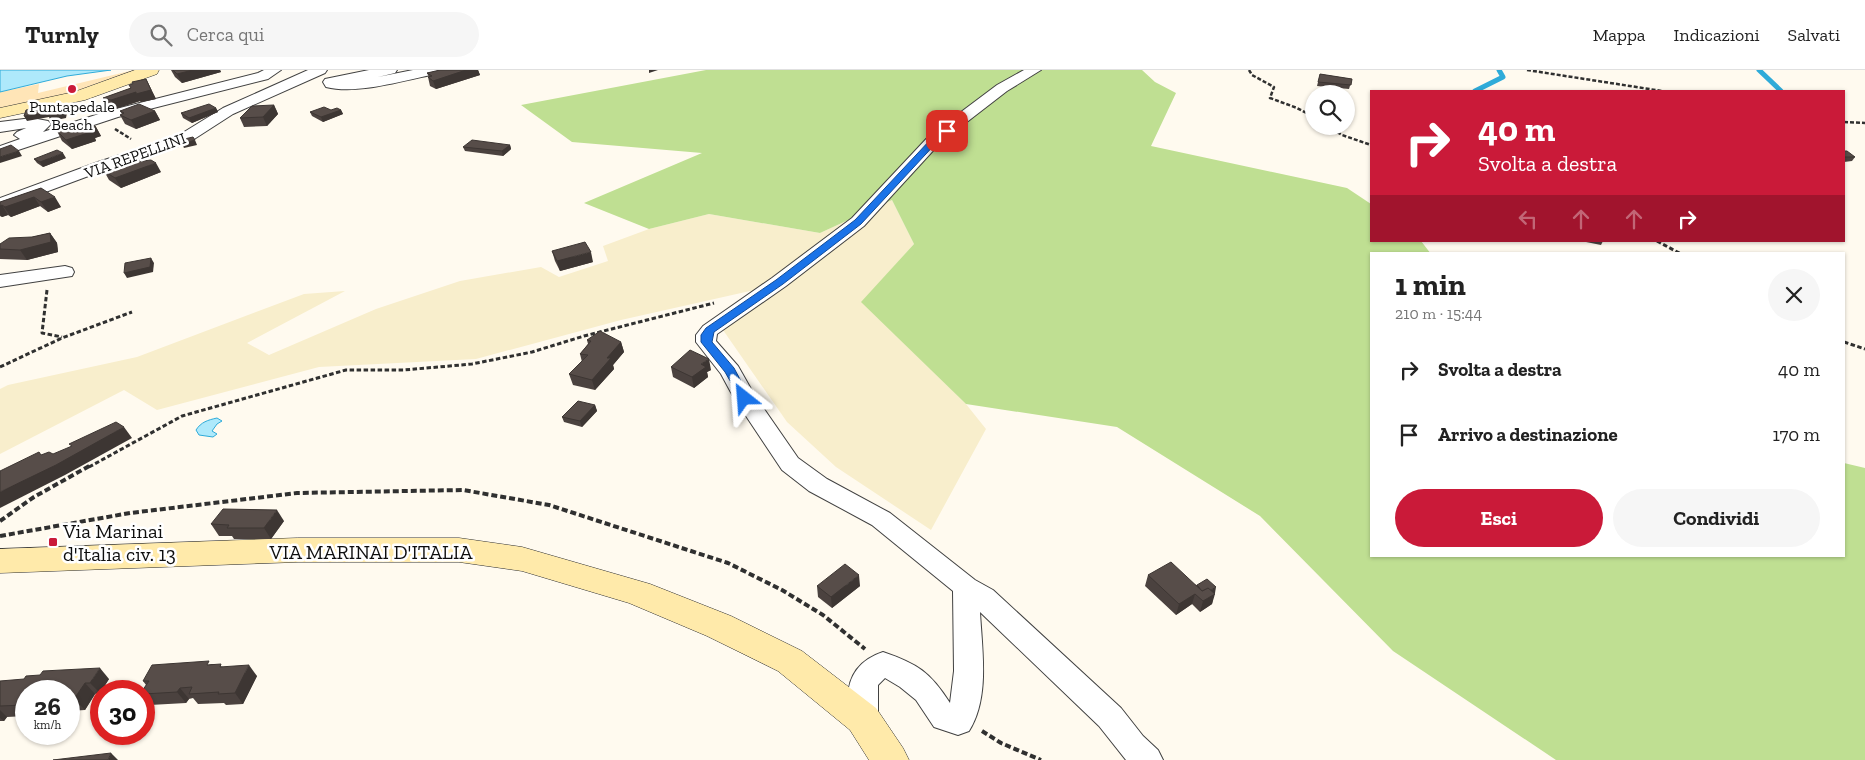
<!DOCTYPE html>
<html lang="it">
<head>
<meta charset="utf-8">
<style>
  body { margin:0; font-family:"Zilla Slab",serif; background:#f6f6f6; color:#222; height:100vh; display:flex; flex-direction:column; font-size:19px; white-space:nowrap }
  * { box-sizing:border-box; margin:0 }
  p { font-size:16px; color:#767676 }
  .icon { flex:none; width:28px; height:28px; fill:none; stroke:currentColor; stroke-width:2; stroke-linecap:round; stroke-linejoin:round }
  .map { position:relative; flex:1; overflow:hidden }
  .side { position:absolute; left:1370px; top:182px; width:475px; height:305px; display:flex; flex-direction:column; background:#fff; border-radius:0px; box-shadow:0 1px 4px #0004 }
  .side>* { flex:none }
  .hud { position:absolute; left:1370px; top:20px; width:475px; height:152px; border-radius:0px; box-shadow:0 1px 4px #0004; background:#ca1a39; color:#fff; overflow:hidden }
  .fabs { position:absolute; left:1305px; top:15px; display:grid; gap:10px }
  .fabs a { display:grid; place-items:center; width:50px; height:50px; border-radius:50%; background:#fff; box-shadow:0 1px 4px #0004; font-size:25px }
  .speed { position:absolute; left:15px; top:610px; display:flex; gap:10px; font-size:25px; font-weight:700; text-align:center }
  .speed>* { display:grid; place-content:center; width:65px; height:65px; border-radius:50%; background:#fff; box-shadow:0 1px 4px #0004; line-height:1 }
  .speed small { font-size:12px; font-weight:400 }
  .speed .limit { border:8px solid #d22; background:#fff; color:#111 }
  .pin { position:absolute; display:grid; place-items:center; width:42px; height:42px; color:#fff; margin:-21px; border-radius:10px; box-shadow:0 2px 8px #0006 }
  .me { position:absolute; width:55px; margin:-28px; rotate:332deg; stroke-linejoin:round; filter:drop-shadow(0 0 4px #0008) }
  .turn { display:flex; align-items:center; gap:18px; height:105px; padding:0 25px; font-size:22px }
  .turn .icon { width:65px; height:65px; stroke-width:2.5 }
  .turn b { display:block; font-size:35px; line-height:42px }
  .lanes { display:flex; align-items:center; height:48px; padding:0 25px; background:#0003; justify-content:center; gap:25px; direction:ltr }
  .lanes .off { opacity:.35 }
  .round { display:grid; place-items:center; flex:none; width:52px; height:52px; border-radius:26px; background:#f6f6f6 }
  .overview { display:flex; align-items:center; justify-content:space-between; height:85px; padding:0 25px }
  h1 { font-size:30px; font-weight:700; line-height:38px }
  .button { display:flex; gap:10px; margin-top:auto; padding:10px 25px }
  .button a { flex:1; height:58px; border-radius:30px; background:#ca1a39; color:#fff; font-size:20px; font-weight:700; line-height:58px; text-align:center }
  .button a+a { background:#f6f6f6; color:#222 }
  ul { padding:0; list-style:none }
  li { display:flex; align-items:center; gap:15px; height:65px; padding:0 25px }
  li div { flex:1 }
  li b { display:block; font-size:19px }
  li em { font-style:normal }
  header { display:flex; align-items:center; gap:30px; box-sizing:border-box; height:70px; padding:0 25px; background:#fff; border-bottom:1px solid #e0e0e0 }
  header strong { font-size:24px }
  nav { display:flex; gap:28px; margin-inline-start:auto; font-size:18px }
  .search { width:350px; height:45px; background:#f6f6f6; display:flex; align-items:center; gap:12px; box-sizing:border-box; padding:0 18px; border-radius:28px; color:#767676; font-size:19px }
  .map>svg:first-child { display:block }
  .farmland { fill:#f8eecc }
  .forest { fill:#bfdf92 }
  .sand { fill:#ffe5b7 }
  .water { fill:#aee9fb; stroke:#2fabd9 }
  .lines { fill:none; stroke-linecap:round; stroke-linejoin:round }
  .stream { stroke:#2fabd9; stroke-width:5 }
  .street-casing { stroke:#414141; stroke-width:2 }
  .secondary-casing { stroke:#303030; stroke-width:1 }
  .path-far2 { stroke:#303030; stroke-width:2.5; stroke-dasharray:4 2; stroke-linecap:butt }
  .path-far1 { stroke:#303030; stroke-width:3; stroke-dasharray:4.5 2.5; stroke-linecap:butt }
  .path { stroke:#303030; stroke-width:4; stroke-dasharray:6 3; stroke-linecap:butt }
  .street { fill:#fff; fill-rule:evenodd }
  .secondary { fill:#ffeaaa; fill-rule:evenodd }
  .wall { fill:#4b423f }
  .shaded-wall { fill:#3d3633 }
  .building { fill:#574d49; stroke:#3d3633 }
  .route { fill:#1a73e8; stroke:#114b97 }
  .poi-dot { fill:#ca1a39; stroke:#fff; stroke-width:2 }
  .labels { text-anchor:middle; stroke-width:5; stroke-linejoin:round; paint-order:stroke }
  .far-poi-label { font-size:16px; fill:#0e0e0e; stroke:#fff }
  .far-street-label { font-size:16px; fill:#0e0e0e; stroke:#fff }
  .poi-label { font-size:20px; fill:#0e0e0e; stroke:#fff; text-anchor:start }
  .street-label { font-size:20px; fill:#0e0e0e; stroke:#fff }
</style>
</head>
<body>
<header>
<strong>Turnly</strong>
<div class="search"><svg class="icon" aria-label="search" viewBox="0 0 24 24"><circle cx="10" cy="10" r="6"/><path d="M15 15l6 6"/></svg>Cerca qui</div>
<nav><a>Mappa</a><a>Indicazioni</a><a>Salvati</a></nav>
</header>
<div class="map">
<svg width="1865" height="690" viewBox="0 0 1865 690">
  <rect width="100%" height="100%" fill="#fffaef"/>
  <polygon class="farmland" points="892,130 914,174 862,232 966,334 986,359 931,460 836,397 787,352 723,260 758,233 750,221 621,250 476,289 319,297 157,340 124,320 0,384 0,319 8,315 137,287 304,224 345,221 247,273 269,285 376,239 460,211 541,197 559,207 608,191 603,176 649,159 709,144 820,163"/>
  <polygon class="forest" points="706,0 1142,0 1155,12 1176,23 1151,76 1347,118 1371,134 1371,171 1421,171 1431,184 1371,184 1371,486 1844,486 1844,393 1865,398 1865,690 1556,690 1393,581 1260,446 1117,357 966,334 861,232 914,174 892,130 820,163 709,144 649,159 584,133 702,83 572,72 521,35"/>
  <polygon class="sand" points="134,0 68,24 0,38 0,22 39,14 38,23"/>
  <g class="water">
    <polygon points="0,0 111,0 67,6 0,22"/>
    <path d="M 217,348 L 222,351 L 217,354 L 212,361 L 217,364 L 213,367 L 199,365 L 196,360 C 201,352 208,350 217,348 Z"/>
  </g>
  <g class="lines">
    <g class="stream">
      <polyline points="1759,0 1781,21"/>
      <polyline points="1475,21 1503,7 1499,0"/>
    </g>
    <defs>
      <g id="street">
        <polygon points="264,0 281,0 268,9 118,47 0,86 0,76 20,69 14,65 17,62 26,58 0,62 0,52 32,48 48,51 51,54 43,62 108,41 258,3"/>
        <polygon points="308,0 327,0 325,3 233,44 188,73 110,98 0,139 0,128 98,92 176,67 223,38"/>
        <path d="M 369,0 L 397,0 L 395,3 L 378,7 L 413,0 L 443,0 L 436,4 C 404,10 358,25 326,17 L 323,12 L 325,9 Z"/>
        <path d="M 1024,0 L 1041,0 L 1007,21 L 941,72 L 864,156 L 786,216 L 717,264 L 716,271 L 738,296 L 755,326 L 798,388 L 827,409 L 890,443 L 975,510 L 993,520 L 1121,638 L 1143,666 L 1158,680 L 1163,690 L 1126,690 L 1099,656 L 980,542 C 982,580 990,628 969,661 L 958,665 L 934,657 L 916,630 L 900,617 L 885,608 L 878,615 L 878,649 L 874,658 L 863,662 L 852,658 C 848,649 849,642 848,632 C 847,607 859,590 883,582 C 918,594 930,602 950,633 L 954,601 L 953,521 L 872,455 L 809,421 L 782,400 L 734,328 L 721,304 L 696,272 L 696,265 L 703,256 L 772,208 L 852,148 L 929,66 L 997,15 Z"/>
        <polygon points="65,196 72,198 74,202 72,206 0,217 0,205"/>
      </g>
      <g id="secondary">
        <polygon points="135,0 159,0 157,4 85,30 0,48 0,38 74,22"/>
        <polygon points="298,468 459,468 522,477 650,514 731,546 802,581 876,638 903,678 909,690 869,690 850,660 778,601 707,566 629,533 522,501 459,492 298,492 0,503 0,479"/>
      </g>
    </defs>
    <use href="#street" class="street-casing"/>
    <use href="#secondary" class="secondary-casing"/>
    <g class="path-far2">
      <polyline points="1249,0 1252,5 1274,17 1270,28 1297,38 1314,47"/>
      <polyline points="1527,0 1662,21"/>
      <polyline points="1844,52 1865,53"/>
      <polyline points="1327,56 1342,65 1371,75"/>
      <polyline points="115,59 131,69"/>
      <polyline points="1657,171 1659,172"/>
    </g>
    <g class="path-far1">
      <polyline points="1657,171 1681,184"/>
      <polyline points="47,220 42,263 62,267"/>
      <polyline points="1844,272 1865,279"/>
      <polyline points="0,297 62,268 132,242"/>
      <polyline points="89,397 182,346 346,300 404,300 472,294 532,282 584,266 714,233"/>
    </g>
    <g class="path">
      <polyline points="0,451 34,427 91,395"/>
      <polyline points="0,466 130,443 297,423 463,420 549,435 728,493 782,520 823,545 865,579"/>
      <polyline points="982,661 1001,673 1041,690"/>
    </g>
    <use href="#street" class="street"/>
    <use href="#secondary" class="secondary"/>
  </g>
  <g class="wall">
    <polygon points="171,0 220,0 221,2 182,13 175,7"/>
    <polygon points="440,0 478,0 480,5 436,19 430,16 428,7 429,7 427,3"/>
    <polygon points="1320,4 1352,9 1349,19 1317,16"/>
    <polygon points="146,9 156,29 141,32 140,31 115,39 108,37 103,28 131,18"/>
    <polygon points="274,35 278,44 267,56 244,57 240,48"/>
    <polygon points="216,38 218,42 192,53 183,48 181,43"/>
    <polygon points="331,40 341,40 343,44 323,52 312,46 310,42"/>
    <polygon points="120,41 155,41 160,50 136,59 125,54 120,45 122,44"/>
    <polygon points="96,57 101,66 95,68 96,71 72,79 62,71 57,61"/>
    <polygon points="510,75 511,79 503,86 465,81 463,77"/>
    <polygon points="1844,81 1855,87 1852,91 1844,92"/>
    <polygon points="66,88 43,97 37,93 34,89"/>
    <polygon points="139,88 141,92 161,102 121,118 109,110 104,101 121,95 120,93"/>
    <polygon points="41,118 61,137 48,142 40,136 11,147 8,145 2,147 0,146 0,132"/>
    <polygon points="50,163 57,173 58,182 27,190 0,189 0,174"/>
    <polygon points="1581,171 1603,171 1601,175"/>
    <polygon points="552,181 593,192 560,201 555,191"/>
    <polygon points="587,270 621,272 624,282 613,295 614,299 595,320 573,315 569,304 582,292 580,284 588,274"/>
    <polygon points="671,297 711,300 707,302 708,307 694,318 673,307"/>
    <polygon points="595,335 597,341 582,357 564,352 562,347"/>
    <polygon points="284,451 271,469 234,469 232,466 219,466 211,454"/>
    <polygon points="1148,505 1197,515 1214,523 1212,534 1200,542 1192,534 1176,545 1145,516"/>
    <polygon points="817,516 860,516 832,538 818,527"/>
    <polygon points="212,594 257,606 243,634 226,635 224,633 198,634 193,628 189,629 186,633 150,635 144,628 144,621 146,615 143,611"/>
    <polygon points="109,609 100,623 95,624 85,640 69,641 69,621 26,621 26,646 7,647 4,651 0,651 0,611"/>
  </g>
  <g class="shaded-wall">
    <polygon points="193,0 220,0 221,2 182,13 177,4"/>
    <polygon points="466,0 478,0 480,5 436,19 433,11"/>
    <polygon points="649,0 658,0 649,3"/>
    <polygon points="146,9 156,29 141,32 140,31 115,39 111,30 136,22"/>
    <polygon points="274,35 278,44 267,56 263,47"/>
    <polygon points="216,38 218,42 192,53 189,48"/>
    <polygon points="65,39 67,43 66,48 51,51 49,47 27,51 24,46"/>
    <polygon points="341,40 343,44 323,52 321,47"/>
    <polygon points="155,41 160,50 136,59 131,50"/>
    <polygon points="96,57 101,66 95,68 96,71 72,79 66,70 88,60"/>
    <polygon points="195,70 197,75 184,78 182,74"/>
    <polygon points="510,75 511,79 503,86 502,81"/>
    <polygon points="19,81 22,86 0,93 0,87"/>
    <polygon points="63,83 66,88 43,97 40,92"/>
    <polygon points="139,88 144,97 156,93 161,102 121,118 115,108"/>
    <polygon points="34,127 40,136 11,147 4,137"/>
    <polygon points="55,127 61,137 48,142 41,132"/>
    <polygon points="2,135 8,145 2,147 0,144 0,136"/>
    <polygon points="50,163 57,173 58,182 27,190 20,180"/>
    <polygon points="591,182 593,192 560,201 557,191"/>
    <polygon points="151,188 154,193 153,202 127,208 124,203"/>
    <polygon points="621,272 624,282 613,295 614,299 595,320 592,310 607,288"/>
    <polygon points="709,289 711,300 707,302 708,307 694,318 692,307 701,294"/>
    <polygon points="595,335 597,341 582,357 580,351"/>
    <polygon points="124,357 132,368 65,405 0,438 0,422"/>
    <polygon points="277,440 284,451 271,469 264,458"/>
    <polygon points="859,505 860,516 832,538 831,527"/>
    <polygon points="1216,517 1215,523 1201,526"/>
    <polygon points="1195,524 1192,534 1176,545 1179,534"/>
    <polygon points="1215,524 1212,534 1200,542 1203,531"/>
    <polygon points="249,595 257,606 243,634 235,623"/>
    <polygon points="100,598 109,609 100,623 90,613"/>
    <polygon points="85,613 95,624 85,640 74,629"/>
    <polygon points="180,618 189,629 186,633 177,622"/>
    <polygon points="0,640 7,647 4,651 0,648"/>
    <polygon points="111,683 118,690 108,690"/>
  </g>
  <g class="building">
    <polygon points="173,0 193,0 177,4"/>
    <polygon points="440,0 466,0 433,11 428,7 432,6 427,3"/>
    <polygon points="1320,4 1352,9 1351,15 1318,12"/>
    <polygon points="146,9 151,20 136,24 136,22 111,30 103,28 131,18 129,15 133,14 132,12"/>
    <polygon points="60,34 59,37 65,39 64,44 49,46 50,42 24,46 26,40"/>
    <polygon points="139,34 155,41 131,50 120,45 124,43 120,41"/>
    <polygon points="209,34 216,38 189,48 181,43"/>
    <polygon points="274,35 263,47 240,48 252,36"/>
    <polygon points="324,37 331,40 337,38 341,40 321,47 310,42"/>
    <polygon points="88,52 96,57 88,60 91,62 66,70 57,61"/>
    <polygon points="193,67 195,70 182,74 180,70"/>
    <polygon points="472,70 510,75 502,81 463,77"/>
    <polygon points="11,75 19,81 0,87 0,79"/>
    <polygon points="57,80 63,83 40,92 34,89"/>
    <polygon points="1844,81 1847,81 1855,87 1844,87"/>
    <polygon points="129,88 139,88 134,92 151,90 156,93 115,108 104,101 122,94 120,93"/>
    <polygon points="41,118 55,127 41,132 34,127 5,137 2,135 0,136 0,132"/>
    <polygon points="50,163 51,172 20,180 0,179 0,174 9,168 32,167"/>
    <polygon points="585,172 591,182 557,191 552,181"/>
    <polygon points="151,188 150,197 124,203 125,193"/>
    <polygon points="600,261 621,272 607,288 611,288 592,310 569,304 588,285 580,284 591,271 587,270"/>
    <polygon points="690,280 709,289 701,294 706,297 692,307 671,297"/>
    <polygon points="578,331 595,335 580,351 562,347"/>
    <polygon points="116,352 124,357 56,395 0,422 0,401 39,382 41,385 49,382 53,384 72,376 69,374"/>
    <polygon points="223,439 277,440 264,458 227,458 229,455 211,454"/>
    <polygon points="1171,492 1202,521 1208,518 1215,524 1203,531 1195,524 1179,534 1148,505"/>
    <polygon points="845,494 859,505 831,527 817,516"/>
    <polygon points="1207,509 1216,517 1211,520 1208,518 1202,521 1197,515"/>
    <polygon points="209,591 207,595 221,594 220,597 249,595 235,623 218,624 219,622 189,624 192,617 180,618 177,622 144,624 144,621 142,621 149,611 143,611 152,595"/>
    <polygon points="100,598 90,613 85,613 74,629 69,629 69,621 26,621 26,632 25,635 0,636 0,611 24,609 26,606 40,605 43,601"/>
    <polygon points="111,683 108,690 53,690"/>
  </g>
  <polygon class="route" points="944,59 951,61 938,71 861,154 783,214 714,262 712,272 734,298 750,328 748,330 741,330 725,302 701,272 701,265 706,258 776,210 855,150 932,68"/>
  <g class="poi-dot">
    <circle cx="72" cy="19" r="5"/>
    <rect x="48" y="467" width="10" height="10" rx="2.5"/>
  </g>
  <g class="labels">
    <g class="far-poi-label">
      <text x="72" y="42">Puntapedale<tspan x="72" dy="18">Beach</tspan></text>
    </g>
    <g class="far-street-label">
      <text transform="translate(135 85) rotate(-20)" y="6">VIA REPELLINI</text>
    </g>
    <g class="poi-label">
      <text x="63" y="468">Via Marinai<tspan x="63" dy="23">d'Italia civ. 13</tspan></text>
    </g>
    <g class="street-label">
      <text x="371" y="489">VIA MARINAI D'ITALIA</text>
    </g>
  </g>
</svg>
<div class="fabs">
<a><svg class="icon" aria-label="search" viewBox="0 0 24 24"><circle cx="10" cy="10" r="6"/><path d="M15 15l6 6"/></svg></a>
</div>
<div class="speed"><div>26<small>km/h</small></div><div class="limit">30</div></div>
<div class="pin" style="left:947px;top:61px;background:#d93025"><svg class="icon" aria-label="arrive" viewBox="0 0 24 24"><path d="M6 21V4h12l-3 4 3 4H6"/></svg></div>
<svg class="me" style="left:744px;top:328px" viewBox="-20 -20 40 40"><path d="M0-17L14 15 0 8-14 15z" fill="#1a73e8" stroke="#fff" stroke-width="4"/></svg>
<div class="hud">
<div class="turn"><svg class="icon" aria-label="right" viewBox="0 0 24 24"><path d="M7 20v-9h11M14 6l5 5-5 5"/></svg><div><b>40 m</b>Svolta a destra</div></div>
<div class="lanes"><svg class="icon off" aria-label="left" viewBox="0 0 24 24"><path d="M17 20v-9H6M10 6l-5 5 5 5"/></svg><svg class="icon off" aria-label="ahead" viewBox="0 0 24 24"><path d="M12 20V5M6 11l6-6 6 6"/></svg><svg class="icon off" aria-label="ahead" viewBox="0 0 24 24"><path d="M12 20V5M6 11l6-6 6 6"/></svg><svg class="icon" aria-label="right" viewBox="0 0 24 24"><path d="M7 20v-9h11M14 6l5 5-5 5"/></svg></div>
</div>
<section class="side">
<div class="overview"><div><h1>1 min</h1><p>210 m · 15:44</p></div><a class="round"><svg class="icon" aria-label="close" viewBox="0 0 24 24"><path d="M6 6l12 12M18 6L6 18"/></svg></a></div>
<ul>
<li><svg class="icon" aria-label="right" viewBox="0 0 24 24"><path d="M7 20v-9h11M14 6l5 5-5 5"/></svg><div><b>Svolta a destra</b></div><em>40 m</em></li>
<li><svg class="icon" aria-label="arrive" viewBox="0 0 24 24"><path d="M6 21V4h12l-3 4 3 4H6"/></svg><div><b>Arrivo a destinazione</b></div><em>170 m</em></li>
</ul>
<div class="button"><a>Esci</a><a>Condividi</a></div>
</section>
</div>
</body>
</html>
